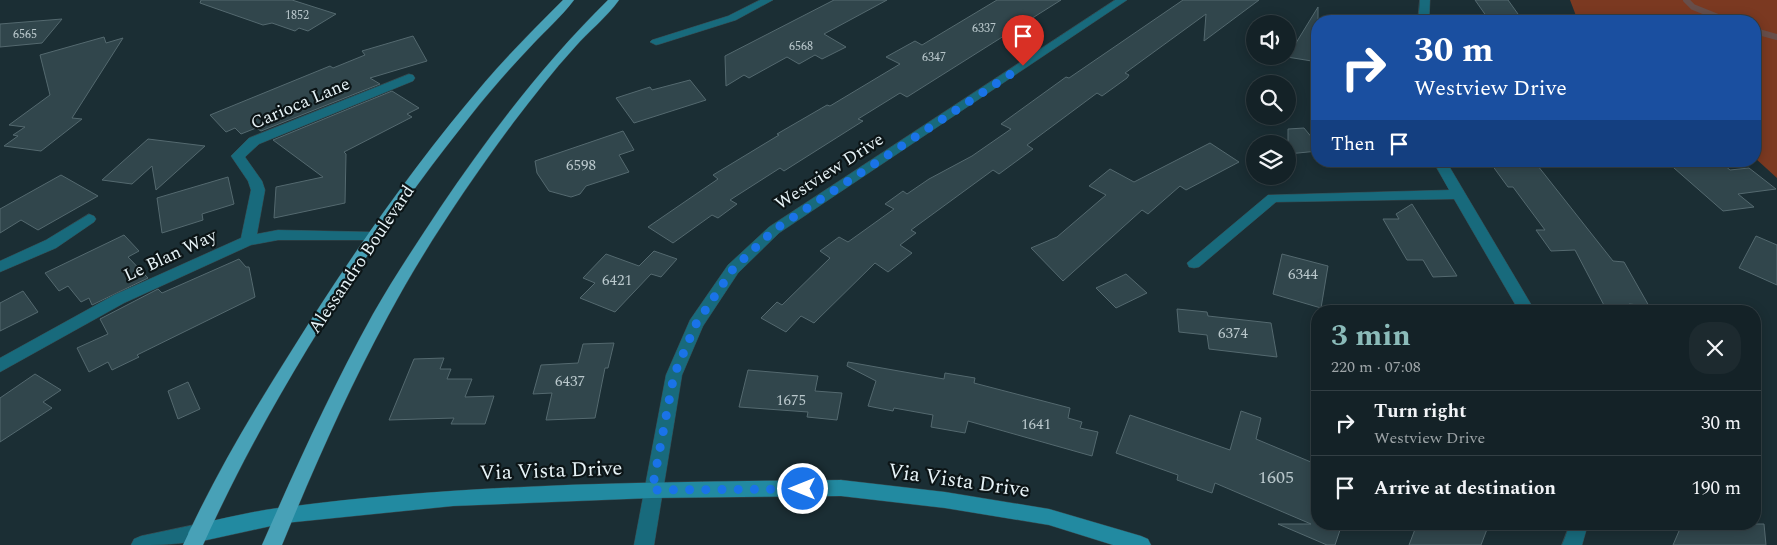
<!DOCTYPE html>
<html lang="en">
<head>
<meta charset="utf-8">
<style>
  body { margin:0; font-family:Spectral,serif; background:#1d2a2f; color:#f1f3f6; height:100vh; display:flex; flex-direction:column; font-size:19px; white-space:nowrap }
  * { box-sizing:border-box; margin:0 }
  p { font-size:16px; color:#9da4a7 }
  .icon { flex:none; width:28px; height:28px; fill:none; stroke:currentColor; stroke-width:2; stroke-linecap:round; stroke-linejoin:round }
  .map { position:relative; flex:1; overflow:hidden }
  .side { position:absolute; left:1311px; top:305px; width:450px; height:225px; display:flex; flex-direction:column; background:#142227; border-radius:20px; box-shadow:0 2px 12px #0003,0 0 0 1px #333f44 }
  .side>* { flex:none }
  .guide { position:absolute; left:1311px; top:15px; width:450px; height:152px; border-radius:20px; box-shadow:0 2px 12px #0003,0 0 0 1px #333f44; background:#1a4fa0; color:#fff; overflow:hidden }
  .buttons { position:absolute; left:1246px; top:15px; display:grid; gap:10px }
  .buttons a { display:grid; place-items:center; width:50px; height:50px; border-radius:50%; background:#142227; box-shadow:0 2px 12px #0003,0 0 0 1px #333f44; font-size:25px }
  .pin { position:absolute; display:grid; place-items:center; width:42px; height:42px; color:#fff; margin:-51px -21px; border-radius:50% 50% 50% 0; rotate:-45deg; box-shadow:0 0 5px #0007 }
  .pin .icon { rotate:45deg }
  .me { position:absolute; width:55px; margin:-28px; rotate:270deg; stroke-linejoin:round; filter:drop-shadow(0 0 4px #0008) }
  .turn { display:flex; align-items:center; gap:18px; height:105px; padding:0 20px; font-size:22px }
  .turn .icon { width:65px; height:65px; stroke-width:2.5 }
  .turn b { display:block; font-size:35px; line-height:42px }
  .then { display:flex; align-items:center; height:48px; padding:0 20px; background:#0003; gap:10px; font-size:19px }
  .round { display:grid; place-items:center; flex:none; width:52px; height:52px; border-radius:20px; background:#1d2a2f }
  .headline { display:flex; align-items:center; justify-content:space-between; height:85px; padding:0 20px }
  h1 { font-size:30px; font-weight:700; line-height:38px; color:#8bbbb9 }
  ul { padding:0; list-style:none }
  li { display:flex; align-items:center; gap:15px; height:65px; padding:0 20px; border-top:1px solid #333f44 }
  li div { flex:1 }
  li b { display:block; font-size:19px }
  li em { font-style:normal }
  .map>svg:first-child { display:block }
  .green { fill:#7b3921 }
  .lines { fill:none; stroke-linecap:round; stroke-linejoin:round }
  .stream { stroke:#674e4a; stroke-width:6 }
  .building { fill:#31464c; stroke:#54696f }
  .street-casing { stroke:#384a4f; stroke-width:1 }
  .secondary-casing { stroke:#384a4f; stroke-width:1 }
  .primary-casing { stroke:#384a4f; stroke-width:1 }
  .street { fill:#186a7c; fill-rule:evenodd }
  .secondary { fill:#228aa1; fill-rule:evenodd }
  .primary { fill:#48a1b7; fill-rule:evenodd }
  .route { stroke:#1a73e8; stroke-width:9; stroke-dasharray:0 16.2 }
  .labels { text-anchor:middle; stroke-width:4.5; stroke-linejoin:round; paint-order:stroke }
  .far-number-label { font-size:12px; fill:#bac8cc }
  .number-label { font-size:15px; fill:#bac8cc }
  .street-label { font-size:18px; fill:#e7f3f7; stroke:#0c1517 }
  .near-number-label { font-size:18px; fill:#bac8cc }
  .near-street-label { font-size:21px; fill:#e7f3f7; stroke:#0c1517 }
</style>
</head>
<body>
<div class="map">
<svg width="1777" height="545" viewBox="0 0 1777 545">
  <rect width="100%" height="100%" fill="#1b2e34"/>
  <polygon class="green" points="1570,0 1777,0 1777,178 1755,158 1755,21 1578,21"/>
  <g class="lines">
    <g class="stream">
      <polyline points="1686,0 1693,7 1728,21"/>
      <polyline points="1755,31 1777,37"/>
    </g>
  </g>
  <g class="building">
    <polygon points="201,0 292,0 336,14 308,31 299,28 295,31 272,23 263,25 200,3"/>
    <polygon points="834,0 887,0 824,34 846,47 822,59 815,55 799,64 787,57 749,78 744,75 726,86 725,56"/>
    <polygon points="997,0 1061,0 907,97 900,93 858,119 863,121 784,171 780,168 730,200 737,204 718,218 712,215 673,243 648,227 718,179 713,175 779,135 777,134 827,105 830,106 900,64 886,57 915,41 922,45"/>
    <polygon points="1183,0 1259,0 1204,41 1206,14 1125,73 1129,75 1127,78 1102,96 1097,93 1027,145 1033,149 999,174 993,170 911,230 916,233 900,245 912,253 888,272 875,263 814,323 801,316 786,332 761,318 777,302 782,305 830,258 820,251 839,237 848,242 894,209 885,204 903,191 907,194 929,179 972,156 1011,129 1001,124 1066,77 1069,78"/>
    <polygon points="1475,0 1508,0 1523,21 1489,20"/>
    <polygon points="1318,7 1318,62 1287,57 1288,56"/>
    <polygon points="62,19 42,43 0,47 0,24"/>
    <polygon points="413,36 427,61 370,78 380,84 261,131 256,128 241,134 235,128 226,132 210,115 330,66 333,68 365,55 362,51"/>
    <polygon points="104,37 106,43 123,38 72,118 82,119 41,151 4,146 18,136 13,135 25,127 9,125 50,95 40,55"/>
    <polygon points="690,80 706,100 634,123 616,98 650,87 652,90"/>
    <polygon points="392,91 419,108 407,114 412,117 344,152 346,154 345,203 274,218 276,187 323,177 273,140"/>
    <polygon points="1304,128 1318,145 1318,151 1288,154 1288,129"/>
    <polygon points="623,131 634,150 619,155 629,172 586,186 580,194 571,197 549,191 537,173 535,161"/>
    <polygon points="148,139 205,146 156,190 152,166 132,184 102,180"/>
    <polygon points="1210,143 1239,162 1186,190 1180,186 1148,214 1142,210 1063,281 1031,248 1057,237 1106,195 1089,186 1110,169 1134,182"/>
    <polygon points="1489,161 1534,161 1613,261 1624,262 1649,306 1629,304 1633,311 1607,311 1575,250 1551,251 1536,230 1545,230 1513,187 1508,187"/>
    <polygon points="1666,161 1700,161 1706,166 1723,164 1730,170 1749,168 1776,189 1738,194 1754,207 1723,211"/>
    <polygon points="61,175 98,196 38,230 21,220 0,233 0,209"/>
    <polygon points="228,177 234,204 202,214 203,220 162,233 157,198"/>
    <polygon points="1412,204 1457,276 1433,277 1423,260 1407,260 1383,219 1399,219 1396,214"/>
    <polygon points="124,235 139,251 128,257 148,278 92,305 89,298 81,302 68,286 59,291 45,273"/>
    <polygon points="1756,236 1777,245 1777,285 1739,268"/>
    <polygon points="654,251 677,259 661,277 651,274 615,312 580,298 595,283 583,278 606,254 639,266"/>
    <polygon points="1282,254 1328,266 1321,308 1273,294"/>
    <polygon points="239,259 246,267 249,267 255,297 137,355 139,357 112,370 108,362 89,372 77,348 108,334 100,319 158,289 162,293"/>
    <polygon points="1126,274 1147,293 1116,308 1096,288"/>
    <polygon points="23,291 38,312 0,331 0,303"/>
    <polygon points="1177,309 1207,312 1208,316 1271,323 1277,357 1209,349 1207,335 1179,332"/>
    <polygon points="614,343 608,368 605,368 595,418 546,420 552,393 533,394 541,365 578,363 583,344"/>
    <polygon points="444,358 440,369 451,369 447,379 472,379 465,397 494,396 485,424 451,424 454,418 389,420 414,359"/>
    <polygon points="848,362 944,379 945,373 975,378 974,383 1070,408 1068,418 1082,422 1080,428 1098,432 1092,456 968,421 965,433 931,427 933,415 894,408 893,411 868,406 876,381 847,366"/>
    <polygon points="748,370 818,376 815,391 842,393 837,420 807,417 808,412 739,407"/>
    <polygon points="35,374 61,390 43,402 52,408 0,442 0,398"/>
    <polygon points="188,382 200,409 178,419 168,391"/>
    <polygon points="1241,411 1261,418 1256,439 1318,465 1318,524 1342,524 1335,545 1327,545 1278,524 1311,524 1215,483 1212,493 1177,480 1178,475 1116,453 1130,415 1230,450"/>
    <polygon points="1417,524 1489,524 1481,545 1409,545"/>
    <polygon points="1682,524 1764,524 1766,545 1673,545"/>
  </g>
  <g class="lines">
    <defs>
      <g id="street">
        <polygon points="760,0 773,0 736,20 660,44 656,45 650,42 652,40 728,16"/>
        <polygon points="1115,0 1127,0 779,233 738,273 703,326 682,375 654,545 634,545 666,375 690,320 728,265 769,227"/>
        <polygon points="1420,0 1430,0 1429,21 1418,21"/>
        <polygon points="409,74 413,75 415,78 413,81 259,144 245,157 262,181 265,190 257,234 278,230 372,232 377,234 379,237 377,240 278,240 251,245 124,303 0,372 0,358 114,295 241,238 251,190 248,181 231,156 249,138"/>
        <polygon points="1433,161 1446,161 1535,311 1519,311 1454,199 1276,202 1199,267 1194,268 1189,267 1187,263 1268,195 1449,190"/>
        <polygon points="89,214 94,216 96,219 94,222 56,248 0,272 0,261 46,240"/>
        <path d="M 198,524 L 205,527 L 208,533 L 205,539 C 181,545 156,545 131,545 L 134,539 L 141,536 Z"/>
        <polygon points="1570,524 1588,524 1582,545 1562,545"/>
      </g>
      <path id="secondary" d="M 841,480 L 945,492 L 1049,509 L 1141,536 L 1148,539 L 1151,545 L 1113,545 L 1049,525 L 945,508 L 841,496 L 652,498 L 453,506 L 285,523 L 198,542 L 191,539 L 188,533 L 191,527 L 198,524 C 227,518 257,510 287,507 C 471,483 656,482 841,480 Z"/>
      <g id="primary">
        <path d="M 563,0 L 574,0 C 562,16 546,30 533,44 C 511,67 490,91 471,115 C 368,244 271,395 203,545 L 183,545 C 214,477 252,413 292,350 C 350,257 413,166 485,82 C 509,54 536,27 563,0 Z"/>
        <path d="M 608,0 L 619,0 C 607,17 589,31 575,47 C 553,71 533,97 513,123 C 468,184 424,249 388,316 C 348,390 314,467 282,545 L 262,545 C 296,467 332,388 373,314 C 394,277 417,243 440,208 C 490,134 544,63 608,0 Z"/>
      </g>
    </defs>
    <use href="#street" class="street-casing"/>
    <use href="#secondary" class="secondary-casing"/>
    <use href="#primary" class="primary-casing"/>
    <use href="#street" class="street"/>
    <use href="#secondary" class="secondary"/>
    <use href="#primary" class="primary"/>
  </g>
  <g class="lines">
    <polyline class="route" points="803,489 652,490 674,375 696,324 733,269 774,230 1023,66"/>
  </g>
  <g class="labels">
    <g class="far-number-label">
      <text x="297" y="19">1852</text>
      <text x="984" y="32">6337</text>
      <text x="25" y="38">6565</text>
      <text x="801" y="50">6568</text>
      <text x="934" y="61">6347</text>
    </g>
    <g class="number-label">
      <text x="581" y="170">6598</text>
      <text x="1303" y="279">6344</text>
      <text x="617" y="285">6421</text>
      <text x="1233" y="338">6374</text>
      <text x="570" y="386">6437</text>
      <text x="791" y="405">1675</text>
      <text x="1036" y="429">1641</text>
    </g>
    <g class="street-label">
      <text transform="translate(300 103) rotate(-23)" y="6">Carioca Lane</text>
      <text transform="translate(829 171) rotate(-33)" y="6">Westview Drive</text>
      <text transform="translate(170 255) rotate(-25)" y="6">Le Blan Way</text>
      <text transform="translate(361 259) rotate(-56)" y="6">Alessandro Boulevard</text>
    </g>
    <g class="near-number-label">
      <text x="1276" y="483">1605</text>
    </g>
    <g class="near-street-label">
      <text transform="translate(551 470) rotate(-2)" y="7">Via Vista Drive</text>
      <text transform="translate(959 480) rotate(8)" y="7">Via Vista Drive</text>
    </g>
  </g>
</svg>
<div class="buttons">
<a><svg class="icon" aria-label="sound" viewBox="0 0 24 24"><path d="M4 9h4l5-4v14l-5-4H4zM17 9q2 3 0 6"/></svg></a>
<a><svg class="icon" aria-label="search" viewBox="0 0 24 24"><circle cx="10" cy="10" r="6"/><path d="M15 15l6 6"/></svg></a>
<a><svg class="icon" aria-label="layers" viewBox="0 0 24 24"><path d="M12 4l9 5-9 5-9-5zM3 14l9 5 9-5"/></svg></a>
</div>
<div class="pin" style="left:1023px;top:66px;background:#d93025"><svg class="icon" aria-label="arrive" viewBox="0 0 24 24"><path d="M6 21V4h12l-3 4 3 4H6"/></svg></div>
<svg class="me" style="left:803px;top:489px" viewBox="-20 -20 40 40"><circle r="17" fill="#1a73e8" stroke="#fff" stroke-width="3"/><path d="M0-11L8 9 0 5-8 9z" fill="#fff"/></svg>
<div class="guide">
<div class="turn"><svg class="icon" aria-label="right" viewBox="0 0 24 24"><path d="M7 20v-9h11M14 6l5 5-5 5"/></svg><div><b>30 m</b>Westview Drive</div></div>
<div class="then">Then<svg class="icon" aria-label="arrive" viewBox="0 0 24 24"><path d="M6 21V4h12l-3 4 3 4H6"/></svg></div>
</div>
<section class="side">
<div class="headline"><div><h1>3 min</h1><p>220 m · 07:08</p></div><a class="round"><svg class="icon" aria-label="close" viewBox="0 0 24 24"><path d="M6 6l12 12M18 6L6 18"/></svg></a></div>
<ul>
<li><svg class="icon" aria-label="right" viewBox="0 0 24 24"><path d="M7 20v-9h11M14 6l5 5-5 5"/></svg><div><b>Turn right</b><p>Westview Drive</p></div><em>30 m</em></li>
<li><svg class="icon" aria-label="arrive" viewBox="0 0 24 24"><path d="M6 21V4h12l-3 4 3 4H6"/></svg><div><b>Arrive at destination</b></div><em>190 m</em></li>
</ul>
</section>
</div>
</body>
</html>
